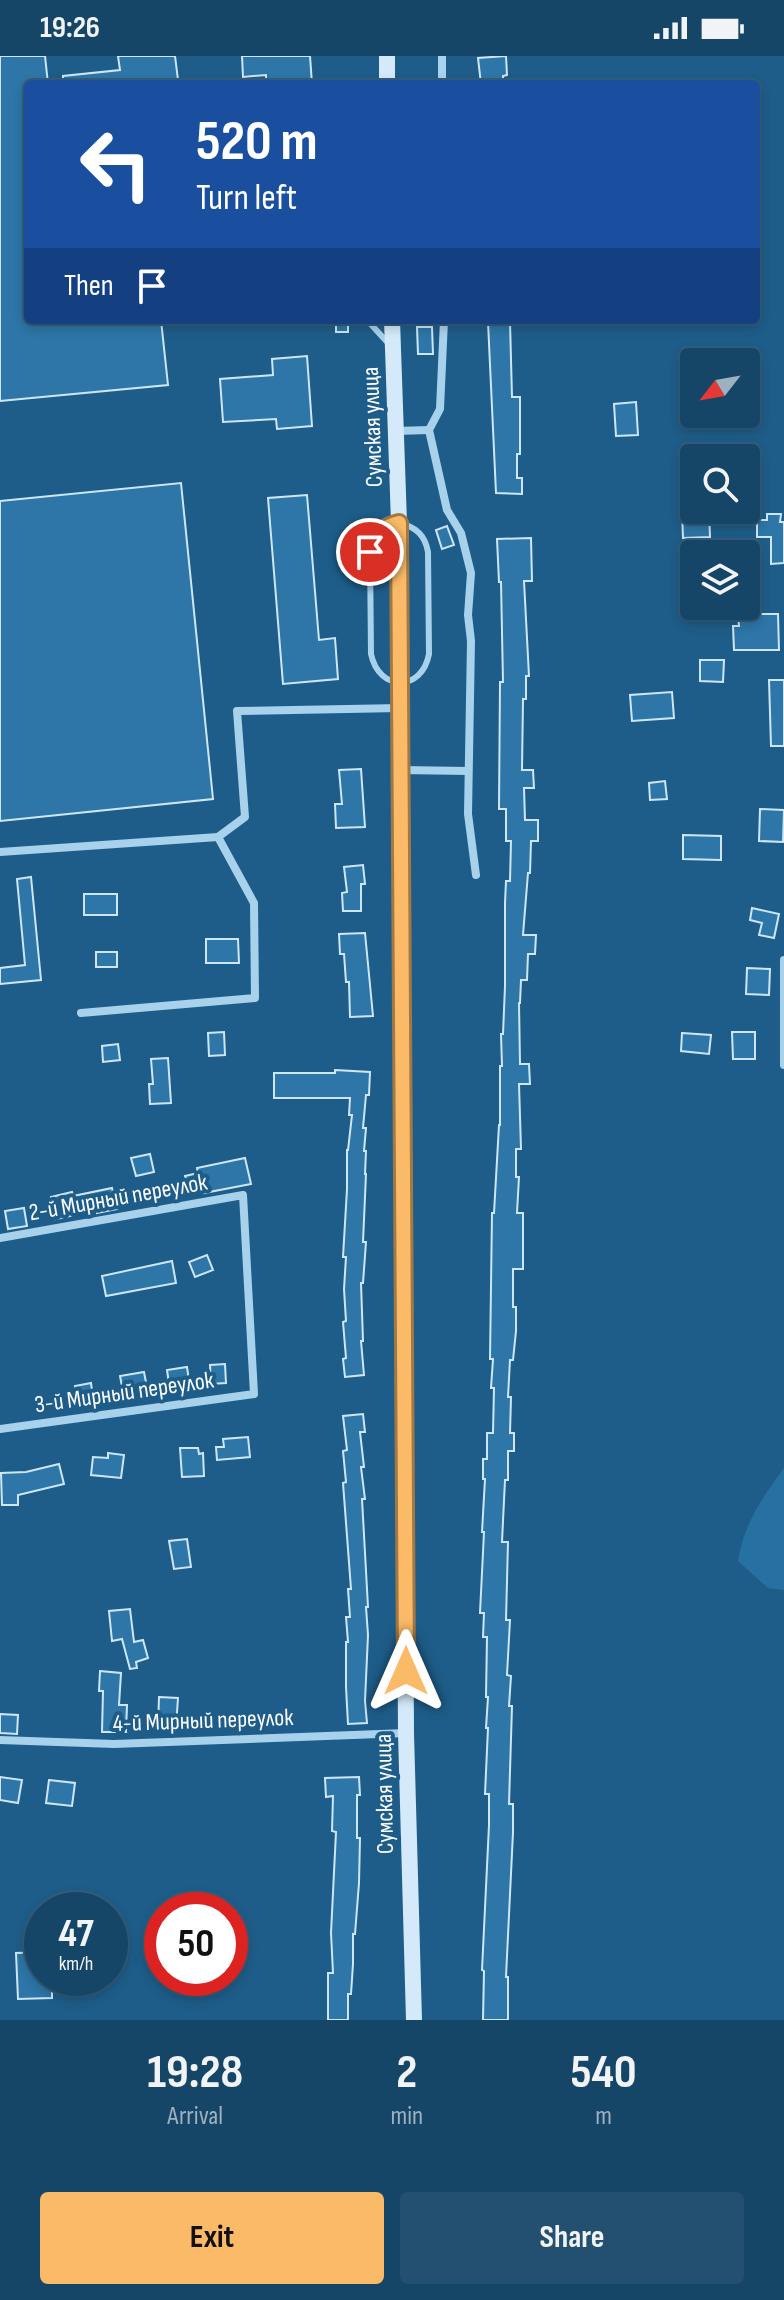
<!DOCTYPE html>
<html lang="en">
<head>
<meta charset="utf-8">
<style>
  body { margin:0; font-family:"Sofia Sans Condensed",sans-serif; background:#235070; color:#f1f3f6; height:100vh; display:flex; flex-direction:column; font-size:30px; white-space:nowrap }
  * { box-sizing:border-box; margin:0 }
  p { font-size:26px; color:#9eb1c0 }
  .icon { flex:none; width:44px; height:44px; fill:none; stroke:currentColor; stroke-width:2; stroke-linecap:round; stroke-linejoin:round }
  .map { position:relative; height:1964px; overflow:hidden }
  .details { display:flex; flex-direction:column; background:#164667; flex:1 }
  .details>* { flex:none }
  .guide { position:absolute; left:24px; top:24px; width:736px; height:244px; border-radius:8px; box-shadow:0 4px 12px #0003,0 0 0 2px #355e7b; background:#1a4fa0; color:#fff; overflow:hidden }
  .needle { width:52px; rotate:239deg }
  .buttons { position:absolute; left:680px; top:292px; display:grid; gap:16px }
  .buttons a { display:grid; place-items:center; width:80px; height:80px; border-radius:8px; background:#164667; box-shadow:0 4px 12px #0003,0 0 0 2px #355e7b; font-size:40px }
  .speed { position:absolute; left:24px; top:1836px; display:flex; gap:16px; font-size:40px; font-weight:700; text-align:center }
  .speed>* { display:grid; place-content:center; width:104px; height:104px; border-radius:50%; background:#164667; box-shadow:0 4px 12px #0003,0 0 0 2px #355e7b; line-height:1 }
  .speed small { font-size:20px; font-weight:400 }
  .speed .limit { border:12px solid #d22; background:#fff; color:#111 }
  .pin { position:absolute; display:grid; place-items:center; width:68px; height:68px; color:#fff; margin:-34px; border:4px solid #fff; border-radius:50%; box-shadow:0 2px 8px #0007 }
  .me { position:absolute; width:88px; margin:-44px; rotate:0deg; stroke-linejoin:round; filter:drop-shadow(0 0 6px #0008) }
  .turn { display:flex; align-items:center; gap:28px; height:168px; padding:0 40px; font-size:36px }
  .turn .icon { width:104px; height:104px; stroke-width:2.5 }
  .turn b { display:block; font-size:56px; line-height:68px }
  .then { display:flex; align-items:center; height:76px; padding:0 40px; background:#0003; gap:16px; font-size:30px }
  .eta { display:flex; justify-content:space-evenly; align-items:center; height:136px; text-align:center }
  .eta b { font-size:48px; font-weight:700; line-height:56px }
  .cta { display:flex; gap:16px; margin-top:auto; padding:16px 40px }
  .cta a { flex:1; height:92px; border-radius:8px; background:#fbba67; color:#111; font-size:32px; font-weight:700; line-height:92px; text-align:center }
  .cta a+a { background:#235070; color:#f1f3f6 }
  .status { display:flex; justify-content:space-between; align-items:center; height:56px; padding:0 40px; background:#164667; direction:ltr }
  .status svg { height:22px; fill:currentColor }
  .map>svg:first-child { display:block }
  .green { fill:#2771a2 }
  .building { fill:#2d76a7; stroke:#cde7f8; stroke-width:2 }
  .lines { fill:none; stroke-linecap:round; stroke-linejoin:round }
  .service { stroke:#a8d1eb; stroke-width:6 }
  .minor { stroke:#a8d1eb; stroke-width:8 }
  .secondary { stroke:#d4e9f9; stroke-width:16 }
  .route-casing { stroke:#a37943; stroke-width:20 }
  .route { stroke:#fbba67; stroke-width:14 }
  .labels { text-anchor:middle; stroke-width:8; stroke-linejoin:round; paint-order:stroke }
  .street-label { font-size:24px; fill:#fff; stroke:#1e5d89 }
</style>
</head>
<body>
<div class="status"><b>19:26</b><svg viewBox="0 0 49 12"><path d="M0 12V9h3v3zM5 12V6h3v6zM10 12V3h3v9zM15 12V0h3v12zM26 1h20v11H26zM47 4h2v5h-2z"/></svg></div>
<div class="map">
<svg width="784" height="1964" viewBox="0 0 784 1964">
  <rect width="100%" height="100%" fill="#1e5d89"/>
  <path class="green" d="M 784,1412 L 784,1534 L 768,1532 L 738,1505 C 744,1467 762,1442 784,1412 Z"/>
  <g class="building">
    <polygon points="0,0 45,0 48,28 28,28 28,264 161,264 168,329 0,345"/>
    <polygon points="118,0 175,0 178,24 137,28 63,28 63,20 120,14"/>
    <polygon points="242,0 310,0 312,28 266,28 266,19 243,21"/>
    <polygon points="506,0 507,19 503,20 503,28 481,28 478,2"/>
    <rect x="336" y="264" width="12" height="12"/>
    <polygon points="488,266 510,266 512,341 520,341 520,398 517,398 517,422 522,422 522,438 496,437"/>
    <polygon points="417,271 432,271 433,298 418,298"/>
    <polygon points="307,300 312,370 277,373 276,363 223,366 220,323 273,319 272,303"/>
    <polygon points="636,346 638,379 616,380 614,348"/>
    <polygon points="181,427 213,743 0,765 0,445"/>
    <polygon points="307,439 319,584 335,582 338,623 283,628 268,442"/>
    <polygon points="709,454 710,481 683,482 682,455"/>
    <polygon points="767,458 781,458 780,466 784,466 784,507 771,508 771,481 757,481 757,464 767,464"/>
    <polygon points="447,470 454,489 442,493 436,474"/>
    <polygon points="531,482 532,525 524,525 529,620 526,620 526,643 523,643 522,714 533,714 534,732 524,732 525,764 538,764 538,785 531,785 530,817 528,817 523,879 536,879 535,898 528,898 527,924 521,924 520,947 519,947 520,1008 529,1008 530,1028 519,1028 521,1093 516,1093 516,1121 519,1121 517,1157 523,1157 523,1213 513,1213 513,1251 516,1251 516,1275 513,1304 510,1304 508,1341 511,1341 510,1377 514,1377 514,1395 508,1395 508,1424 505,1424 502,1486 508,1486 506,1564 510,1564 507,1619 511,1620 509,1650 512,1650 509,1748 513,1748 513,1776 506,1921 508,1921 508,1964 483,1964 484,1915 482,1914 489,1769 489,1738 485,1738 488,1672 486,1672 488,1641 486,1641 487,1581 483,1581 484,1557 480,1557 484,1476 482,1476 485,1423 483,1423 483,1403 487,1403 487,1377 493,1377 494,1332 491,1332 493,1303 490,1303 492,1157 494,1157 499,1069 500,1069 500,1010 502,1010 501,978 503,978 505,930 505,847 506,825 510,825 511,785 506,785 506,753 499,753 500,626 503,626 501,526 499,526 497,483"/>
    <polygon points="694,525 694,559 685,560 682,526"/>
    <polygon points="738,558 778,558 779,594 734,594 733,570 739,570"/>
    <polygon points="700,604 724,604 723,626 700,625"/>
    <polygon points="769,624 784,624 784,690 771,690"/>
    <polygon points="672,636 674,662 632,665 630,639"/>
    <polygon points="361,713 365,771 336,772 335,748 342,748 339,714"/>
    <polygon points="665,725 667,743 650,744 649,727"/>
    <polygon points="760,753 784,754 783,786 759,785"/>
    <polygon points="683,779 721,780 721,804 683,803"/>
    <polygon points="363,809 365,828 361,828 361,855 343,855 342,837 347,836 344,811"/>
    <polygon points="31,821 41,924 0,928 0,912 25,909 17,823"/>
    <rect x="84" y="838" width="33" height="21"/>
    <polygon points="752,852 779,858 774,882 759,879 762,867 750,864"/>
    <polygon points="365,877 373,960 350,961 349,926 346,926 344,898 340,898 339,878"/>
    <polygon points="206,883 238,883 239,907 206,907"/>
    <rect x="96" y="896" width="21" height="15"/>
    <polygon points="747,912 770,913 769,939 746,938"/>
    <polygon points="224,976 225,999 209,1000 208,977"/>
    <polygon points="732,976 755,976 755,1003 733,1003"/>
    <polygon points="682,977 711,979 709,998 681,995"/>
    <polygon points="118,988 120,1004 103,1006 102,990"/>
    <polygon points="168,1002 171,1047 150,1048 149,1028 153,1028 151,1003"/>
    <polygon points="335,1014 370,1016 369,1039 366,1039 363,1072 366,1072 364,1095 366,1095 365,1118 366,1118 363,1186 366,1186 363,1227 361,1227 363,1285 361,1285 364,1319 345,1321 343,1303 346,1302 343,1266 346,1265 344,1233 346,1201 343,1201 347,1133 347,1094 348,1094 352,1059 349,1059 350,1042 274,1042 274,1017 335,1017"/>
    <polygon points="150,1098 154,1116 136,1120 131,1102"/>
    <polygon points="245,1102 251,1128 204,1137 203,1134 189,1137 185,1120 198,1117 197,1112"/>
    <polygon points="112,1132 117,1153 97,1157 97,1154 56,1163 51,1141 72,1136 73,1140"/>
    <polygon points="24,1152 27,1170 8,1173 5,1155"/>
    <polygon points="207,1199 213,1214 195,1221 189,1206"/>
    <polygon points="172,1205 176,1227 106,1240 102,1220"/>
    <polygon points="225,1308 226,1327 211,1328 210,1309"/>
    <polygon points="187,1311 190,1332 170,1335 167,1314"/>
    <polygon points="144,1316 148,1337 124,1341 120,1320"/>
    <polygon points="91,1327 94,1349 78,1351 75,1330"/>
    <polygon points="363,1358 365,1376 360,1376 364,1411 361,1411 365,1443 362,1443 368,1551 366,1551 368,1579 365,1645 367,1667 348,1668 346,1631 346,1586 348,1586 346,1561 350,1561 348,1533 351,1533 343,1427 346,1426 343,1395 347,1394 343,1360"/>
    <polygon points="248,1381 250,1401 217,1404 216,1391 224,1391 223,1383"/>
    <polygon points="180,1392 198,1392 199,1398 203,1397 204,1420 182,1421"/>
    <polygon points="108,1397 124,1399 121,1422 91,1419 93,1401 108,1402"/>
    <polygon points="59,1408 64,1428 18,1439 18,1449 2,1449 1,1417 26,1416"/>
    <polygon points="187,1483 191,1511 174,1513 169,1485"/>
    <polygon points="130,1553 134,1586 143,1584 148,1602 136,1606 137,1612 130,1613 122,1583 112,1585 109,1555"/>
    <polygon points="100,1615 121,1617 119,1649 127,1649 126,1676 102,1676 103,1635 99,1635"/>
    <polygon points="159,1641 178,1642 176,1671 158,1671"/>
    <polygon points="0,1658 18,1659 17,1678 0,1677"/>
    <polygon points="0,1721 22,1724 18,1747 0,1744"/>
    <polygon points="359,1721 360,1739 357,1739 357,1782 360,1782 359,1827 355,1878 353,1878 353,1908 351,1938 348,1938 348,1964 328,1964 328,1917 333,1917 331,1877 336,1776 332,1775 333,1740 326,1741 325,1722"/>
    <polygon points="49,1724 75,1727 72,1750 46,1747"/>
    <polygon points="42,1896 42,1922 52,1922 52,1942 18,1943 16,1897"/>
  </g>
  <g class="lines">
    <g class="service">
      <polyline points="367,264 389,288"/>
      <path d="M 399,467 C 416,471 425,479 428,496 L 429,598 C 422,636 379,636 371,598 L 370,496 C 374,479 382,471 399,467 Z"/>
    </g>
    <g class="minor">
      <polyline points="442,28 442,0"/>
      <polyline points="444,264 440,353 429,374 447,454 461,477 471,517 468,559 471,585 468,758 476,819"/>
      <polyline points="396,375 429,374"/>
      <polyline points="401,714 468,715"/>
      <polyline points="0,796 218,781"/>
      <polyline points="784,904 784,1009"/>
      <polyline points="81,957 255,942 254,847 218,781 245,761 237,655 400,652"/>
      <polyline points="0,1182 243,1139 254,1338 0,1373"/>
      <polyline points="0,1684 114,1688 406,1677"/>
    </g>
    <g class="secondary">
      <polyline points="387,0 387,28"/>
      <polyline points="392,264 399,467 406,1677 414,1964"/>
    </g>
  </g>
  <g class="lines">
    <defs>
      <path id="route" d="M 370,496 C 374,479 382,471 399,467 L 406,1615"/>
    </defs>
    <use href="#route" class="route-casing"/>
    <use href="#route" class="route"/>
  </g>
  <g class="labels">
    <g class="street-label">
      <text transform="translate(372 371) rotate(-92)" y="8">Сумская улица</text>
      <text transform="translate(118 1141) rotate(-10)" y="8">2-й Мирный переулок</text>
      <text transform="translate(124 1336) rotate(-8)" y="8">3-й Мирный переулок</text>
      <text transform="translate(203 1664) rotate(-2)" y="8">4-й Мирный переулок</text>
      <text transform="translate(384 1738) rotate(-91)" y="8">Сумская улица</text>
    </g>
  </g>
</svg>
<div class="buttons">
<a><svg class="needle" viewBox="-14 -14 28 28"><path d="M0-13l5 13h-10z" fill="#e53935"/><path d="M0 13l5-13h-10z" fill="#9eb1c0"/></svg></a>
<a><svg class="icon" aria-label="search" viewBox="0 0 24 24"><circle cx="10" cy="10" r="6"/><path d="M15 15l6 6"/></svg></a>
<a><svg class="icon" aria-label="layers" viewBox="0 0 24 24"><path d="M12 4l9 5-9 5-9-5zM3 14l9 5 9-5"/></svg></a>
</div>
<div class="speed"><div>47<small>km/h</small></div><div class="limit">50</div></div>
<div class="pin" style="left:370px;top:496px;background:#d93025"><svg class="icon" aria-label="arrive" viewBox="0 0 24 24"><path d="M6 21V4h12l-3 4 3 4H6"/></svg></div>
<svg class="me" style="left:406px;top:1615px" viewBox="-20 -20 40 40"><path d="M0-17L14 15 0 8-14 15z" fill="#fbba67" stroke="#fff" stroke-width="4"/></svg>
<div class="guide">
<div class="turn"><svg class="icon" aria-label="left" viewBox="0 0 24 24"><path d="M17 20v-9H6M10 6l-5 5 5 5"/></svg><div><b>520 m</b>Turn left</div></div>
<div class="then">Then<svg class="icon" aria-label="arrive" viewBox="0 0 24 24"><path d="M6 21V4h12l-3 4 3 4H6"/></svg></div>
</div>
</div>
<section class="details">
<div class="eta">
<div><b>19:28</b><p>Arrival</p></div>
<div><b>2</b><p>min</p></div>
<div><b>540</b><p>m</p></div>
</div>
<div class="cta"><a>Exit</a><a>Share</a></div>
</section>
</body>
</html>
